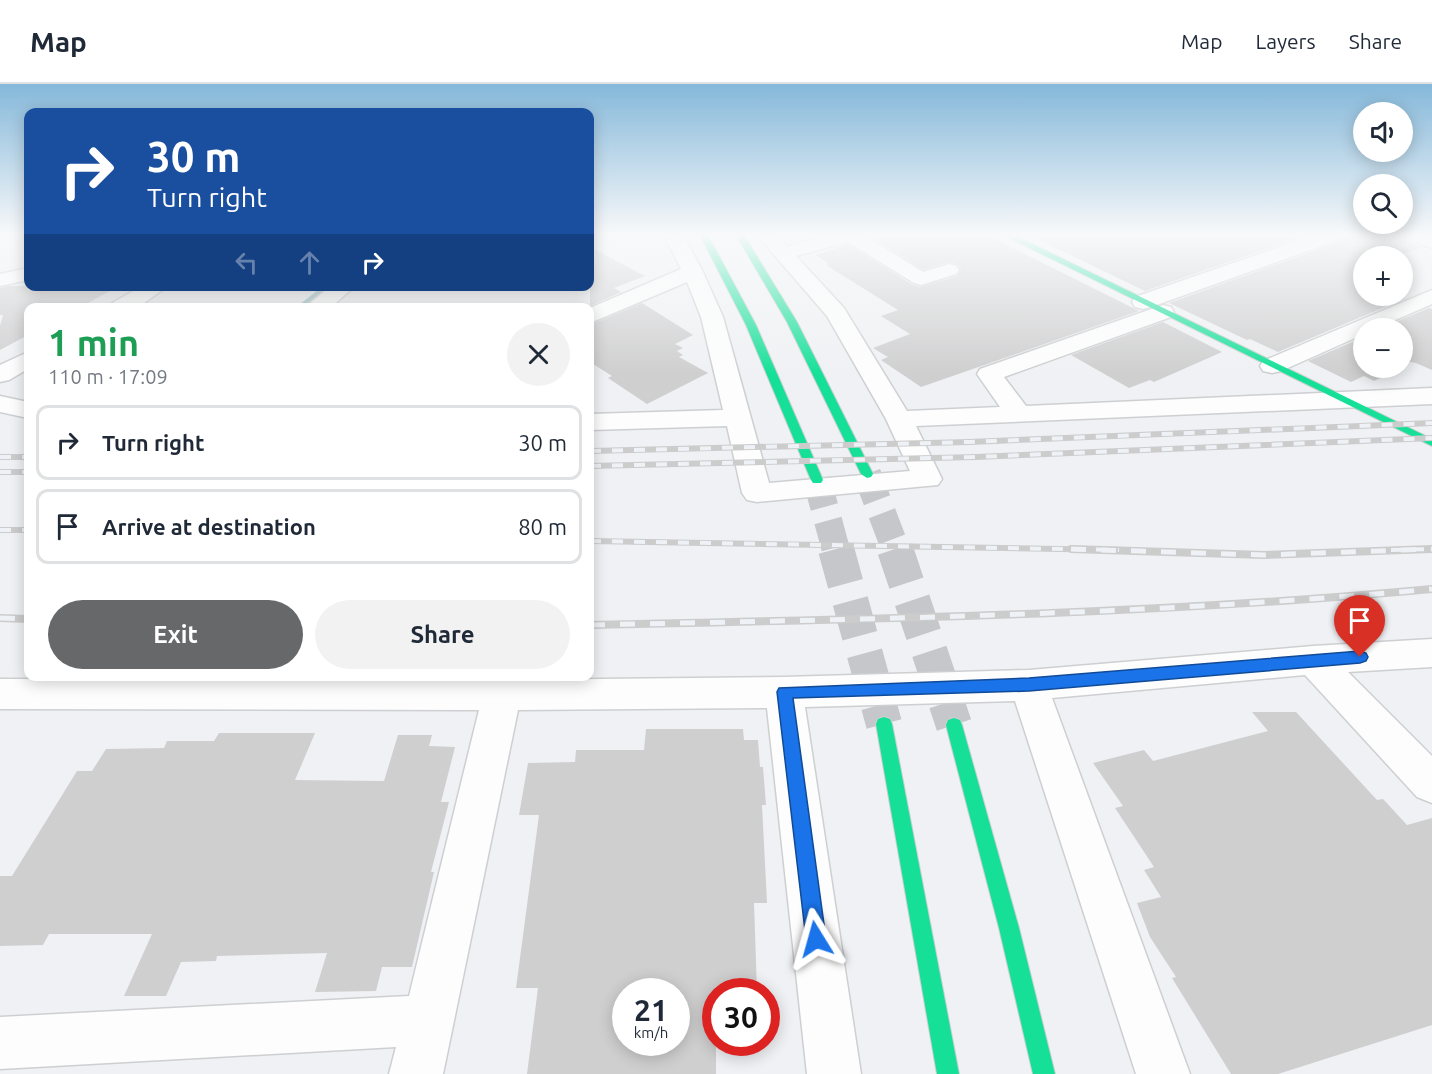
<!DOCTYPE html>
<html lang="en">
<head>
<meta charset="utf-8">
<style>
  body { margin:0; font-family:Ubuntu,sans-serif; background:#f2f2f3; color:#1f2937; height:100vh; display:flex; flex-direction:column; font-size:22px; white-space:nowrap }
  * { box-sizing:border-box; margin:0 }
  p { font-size:20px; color:#747a83 }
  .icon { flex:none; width:33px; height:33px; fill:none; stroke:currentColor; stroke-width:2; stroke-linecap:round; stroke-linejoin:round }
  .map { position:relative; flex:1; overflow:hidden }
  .side { position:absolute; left:24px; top:219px; width:570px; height:378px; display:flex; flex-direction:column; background:#fff; border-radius:12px; box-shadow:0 3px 15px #0003 }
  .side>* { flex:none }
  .banner { position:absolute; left:24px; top:24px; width:570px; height:183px; border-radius:12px; box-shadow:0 3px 15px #0003; background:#1a4fa0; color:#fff; overflow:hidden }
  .controls { position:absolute; left:1353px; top:18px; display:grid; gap:12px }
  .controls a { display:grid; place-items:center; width:60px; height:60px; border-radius:50%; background:#fff; box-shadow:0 3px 15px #0003; font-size:30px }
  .speed { position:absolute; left:612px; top:894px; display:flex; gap:12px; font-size:30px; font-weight:700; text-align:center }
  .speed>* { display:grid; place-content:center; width:78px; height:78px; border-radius:50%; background:#fff; box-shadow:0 3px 15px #0003; line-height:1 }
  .speed small { font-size:15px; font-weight:400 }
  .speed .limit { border:9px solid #d22; background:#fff; color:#111 }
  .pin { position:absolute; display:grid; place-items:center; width:51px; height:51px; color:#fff; margin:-62px -26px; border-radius:50% 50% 50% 0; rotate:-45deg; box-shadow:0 0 6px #0007 }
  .pin .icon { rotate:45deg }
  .me { position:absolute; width:66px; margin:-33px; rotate:352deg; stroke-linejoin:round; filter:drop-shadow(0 0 4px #0008) }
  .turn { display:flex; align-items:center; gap:21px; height:126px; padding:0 24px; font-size:27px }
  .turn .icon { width:78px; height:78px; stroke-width:2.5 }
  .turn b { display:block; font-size:42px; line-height:51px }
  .lanes { display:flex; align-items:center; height:57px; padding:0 24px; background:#0003; justify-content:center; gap:30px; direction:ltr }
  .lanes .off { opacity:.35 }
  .round { display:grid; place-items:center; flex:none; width:63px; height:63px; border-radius:32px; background:#f2f2f3 }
  .overview { display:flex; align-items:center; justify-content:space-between; height:102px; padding:0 24px }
  h1 { font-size:36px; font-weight:700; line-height:45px; color:#1e9e55 }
  .cta { display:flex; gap:12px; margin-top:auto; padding:12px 24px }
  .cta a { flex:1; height:69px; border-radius:36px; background:#67686a; color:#fff; font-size:24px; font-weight:700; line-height:69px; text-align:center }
  .cta a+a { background:#f2f2f3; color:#1f2937 }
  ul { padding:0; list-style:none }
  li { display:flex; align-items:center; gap:18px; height:75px; margin:0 12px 9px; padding:0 12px; border:3px solid #e0e1e3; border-radius:12px }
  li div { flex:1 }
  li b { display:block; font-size:22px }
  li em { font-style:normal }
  header { display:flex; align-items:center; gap:36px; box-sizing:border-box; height:84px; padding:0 30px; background:#fff; border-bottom:2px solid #e0e1e3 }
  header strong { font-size:28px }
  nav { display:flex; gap:33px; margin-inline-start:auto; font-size:21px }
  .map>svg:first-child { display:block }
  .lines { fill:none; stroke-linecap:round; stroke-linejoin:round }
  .stream { fill:#90bec4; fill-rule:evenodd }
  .building { fill:#cfcfd0; fill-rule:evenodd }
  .secondary-tunnel-far1 { stroke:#c5c7ca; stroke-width:28; stroke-dasharray:28 14; stroke-linecap:butt }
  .secondary-tunnel { stroke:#c5c7ca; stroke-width:36; stroke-dasharray:36 18; stroke-linecap:butt }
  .street-casing { stroke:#cdcfd1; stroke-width:3 }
  .fast-casing { stroke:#cdcfd1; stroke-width:2 }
  .street { fill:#fdfdfd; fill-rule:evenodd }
  .fast { fill:#16e098; fill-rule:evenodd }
  .rail-far1-casing { stroke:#cccccd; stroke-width:6 }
  .rail-casing { stroke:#cccccd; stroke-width:8 }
  .rail-far1 { stroke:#eef1f5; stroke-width:4; stroke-dasharray:11; stroke-linecap:butt }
  .rail { stroke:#eef1f5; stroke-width:5; stroke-dasharray:15; stroke-linecap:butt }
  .route { fill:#1a73e8; stroke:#114b97; stroke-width:1.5 }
</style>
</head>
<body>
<header>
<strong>Map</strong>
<nav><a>Map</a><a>Layers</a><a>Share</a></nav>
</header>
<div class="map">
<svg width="1432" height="990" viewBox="0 0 1432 990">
  <rect width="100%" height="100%" fill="#eff1f4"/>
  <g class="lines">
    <polygon class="stream" points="323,202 332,202 305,224 295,224"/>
  </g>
  <g class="building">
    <polygon points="869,151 996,151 999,157 1139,227 921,303 881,276 888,273 873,264 910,250 881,232 898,226 826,181 829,180 816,171 848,160 913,201 920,203 957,192 961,185 957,180 948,178 923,186"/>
    <polygon points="1029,151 1306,151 1145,207"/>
    <polygon points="1345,151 1403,151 1406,157 1422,163 1398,172 1364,172 1364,212 1398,212 1406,214 1278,268 1250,255 1247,256 1169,219 1342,157"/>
    <polygon points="590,163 645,192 614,204 621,208 590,222"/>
    <polygon points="8,202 119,202 79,224 28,224 28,251 0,266 0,242 3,231 0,231 0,204"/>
    <polygon points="642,219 693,251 675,260 683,264 677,267 683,271 679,273 708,289 647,320 608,294 612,292 590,278 590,241"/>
    <polygon points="1429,224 1432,225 1432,286 1416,279 1410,278 1402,282 1402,244 1381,244"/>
    <polygon points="1163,238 1222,268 1154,298 1150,296 1129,304 1071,271"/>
    <polygon points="1364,253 1364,284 1400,284 1374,297 1364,292 1351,298 1308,277"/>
    <polygon points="1252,628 1296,628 1377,716 1383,715 1407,741 1432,734 1432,941 1278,990 1231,990 1172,894 1176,893 1150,853 1137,819 1161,813 1144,786 1154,783 1115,724 1123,722 1093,679 1144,666 1153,677 1268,647"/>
    <path d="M 646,645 L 743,645 L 744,656 L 758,656 L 760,683 L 763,683 L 766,721 L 762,721 L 767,819 L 754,819 L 757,908 L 716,908 L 716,990 L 527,990 L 538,904 L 516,904 L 539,731 L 519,731 L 528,679 L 575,678 L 576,666 L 644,666 ZM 626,908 L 676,908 L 676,958 L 626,958 Z"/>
    <polygon points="219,649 315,649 295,696 384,697 398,651 432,651 429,662 455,663 441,718 449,718 431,788 434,788 412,883 382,883 376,907 315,908 327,869 217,872 216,877 181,878 166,912 124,912 152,850 49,850 43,861 0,862 0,792 12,792 77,687 92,687 106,665 164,664 167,657 214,657"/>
  </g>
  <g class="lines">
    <g class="secondary-tunnel-far1">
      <polyline points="867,390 896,466"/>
      <polyline points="817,396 836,466"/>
    </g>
    <g class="secondary-tunnel">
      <polyline points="836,465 884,640"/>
      <polyline points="895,465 954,641"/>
    </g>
    <defs>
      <g id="street">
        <polygon points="664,151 683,151 703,188 723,233 769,399 910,387 886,335 827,232 757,151 777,151 787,163 828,151 864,151 923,188 949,180 956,182 959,186 956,190 921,201 914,199 848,158 796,172 844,224 907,327 1000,323 977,290 980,285 1163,221 1171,223 1174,228 1171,233 1004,293 1026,322 1432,304 1432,320 916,342 942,395 938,401 757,418 747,416 742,409 727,342 590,346 590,330 723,326 701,233 687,198 590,239 590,224 681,185"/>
        <polygon points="1314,151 1343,151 1341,155 1151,223 1143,225 1135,223 1132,218 1135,213"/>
        <polygon points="1405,151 1432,151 1432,164 1407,155"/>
        <polygon points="28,184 28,196 0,202 0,190"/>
        <polygon points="142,202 168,202 137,224 109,224 112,219"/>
        <polygon points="331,202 355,202 330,224 304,224"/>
        <polygon points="1432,206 1432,220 1377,244 1364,244 1364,250 1281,287 1272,289 1263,287 1260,282 1263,277"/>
        <polygon points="28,268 28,285 9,296 0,298 0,281"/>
        <polygon points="0,312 28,318 28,334 0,328"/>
        <polygon points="1432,555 1432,583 1348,588 1432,672 1432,719 1417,713 1305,591 1052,614 1190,990 1136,990 1015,617 805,623 861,990 807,990 767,624 518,626 443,990 389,990 396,963 0,985 0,933 409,912 479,626 0,625 0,595 502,596 784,593 1029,586 1313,562"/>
      </g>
      <g id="fast">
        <polygon points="700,151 708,151 756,241 823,396 821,399 813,399 811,396 746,241"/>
        <polygon points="736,151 744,151 797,238 873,390 871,393 867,394 861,390 787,238"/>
        <polygon points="1003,151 1014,151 1432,355 1432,362"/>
        <polygon points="884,633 890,635 892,640 959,990 937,990 876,640 878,635"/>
        <polygon points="954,634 960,636 962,641 1019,844 1055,990 1033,990 999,844 946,641 948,636"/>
      </g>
    </defs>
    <use href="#street" class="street-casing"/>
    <use href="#fast" class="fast-casing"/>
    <use href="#street" class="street"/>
    <use href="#fast" class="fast"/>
    <defs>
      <g id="rail-far1">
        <polyline points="590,367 969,358 1432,339"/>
        <polyline points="0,373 28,373"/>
        <polyline points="590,382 976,373 1432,354"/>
        <polyline points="0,388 28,388"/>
        <polyline points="0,446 28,446"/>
        <polyline points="590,457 1119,466"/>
        <polyline points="1391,466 1432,465"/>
      </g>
      <g id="rail">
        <polyline points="1071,465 1264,471 1432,465"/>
        <polyline points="0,534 28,535"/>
        <path d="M 590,541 C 871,535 1152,531 1432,505"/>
      </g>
    </defs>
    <use href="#rail-far1" class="rail-far1-casing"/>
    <use href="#rail" class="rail-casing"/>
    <use href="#rail-far1" class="rail-far1"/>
    <use href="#rail" class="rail"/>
  </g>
  <linearGradient id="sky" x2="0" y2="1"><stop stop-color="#85b8da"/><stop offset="0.52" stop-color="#f8f9fa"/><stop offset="1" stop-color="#f8f9fa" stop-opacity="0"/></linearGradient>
  <rect width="1432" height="290" fill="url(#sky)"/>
  <polygon class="route" points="1360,567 1366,569 1368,573 1366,577 1360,579 1029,607 793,614 826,855 823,862 816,865 809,862 806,855 777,608 779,604 1029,594"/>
</svg>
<div class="controls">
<a><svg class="icon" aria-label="sound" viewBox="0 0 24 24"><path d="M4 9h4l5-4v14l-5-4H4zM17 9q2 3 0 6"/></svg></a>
<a><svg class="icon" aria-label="search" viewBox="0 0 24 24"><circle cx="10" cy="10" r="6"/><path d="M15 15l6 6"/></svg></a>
<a>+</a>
<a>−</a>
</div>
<div class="speed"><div>21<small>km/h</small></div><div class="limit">30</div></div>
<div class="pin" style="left:1360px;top:573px;background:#d93025"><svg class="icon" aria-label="arrive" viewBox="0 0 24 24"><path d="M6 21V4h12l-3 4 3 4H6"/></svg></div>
<svg class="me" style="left:816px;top:855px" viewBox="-20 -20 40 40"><path d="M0-17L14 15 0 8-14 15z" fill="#1a73e8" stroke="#fff" stroke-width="4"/></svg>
<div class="banner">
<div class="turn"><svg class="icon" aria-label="right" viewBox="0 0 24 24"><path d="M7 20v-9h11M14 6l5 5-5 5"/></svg><div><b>30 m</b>Turn right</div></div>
<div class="lanes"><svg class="icon off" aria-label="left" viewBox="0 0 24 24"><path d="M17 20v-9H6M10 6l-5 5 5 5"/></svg><svg class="icon off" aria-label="ahead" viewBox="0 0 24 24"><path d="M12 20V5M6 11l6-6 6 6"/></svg><svg class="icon" aria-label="right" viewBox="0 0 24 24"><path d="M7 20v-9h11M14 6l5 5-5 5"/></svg></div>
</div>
<section class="side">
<div class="overview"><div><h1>1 min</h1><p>110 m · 17:09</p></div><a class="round"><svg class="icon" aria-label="close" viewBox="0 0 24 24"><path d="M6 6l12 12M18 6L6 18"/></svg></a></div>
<ul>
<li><svg class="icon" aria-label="right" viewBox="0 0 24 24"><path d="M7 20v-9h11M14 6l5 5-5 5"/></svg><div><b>Turn right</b></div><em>30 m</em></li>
<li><svg class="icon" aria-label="arrive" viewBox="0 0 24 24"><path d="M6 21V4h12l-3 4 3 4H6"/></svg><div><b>Arrive at destination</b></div><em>80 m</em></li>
</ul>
<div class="cta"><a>Exit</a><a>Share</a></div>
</section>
</div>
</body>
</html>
